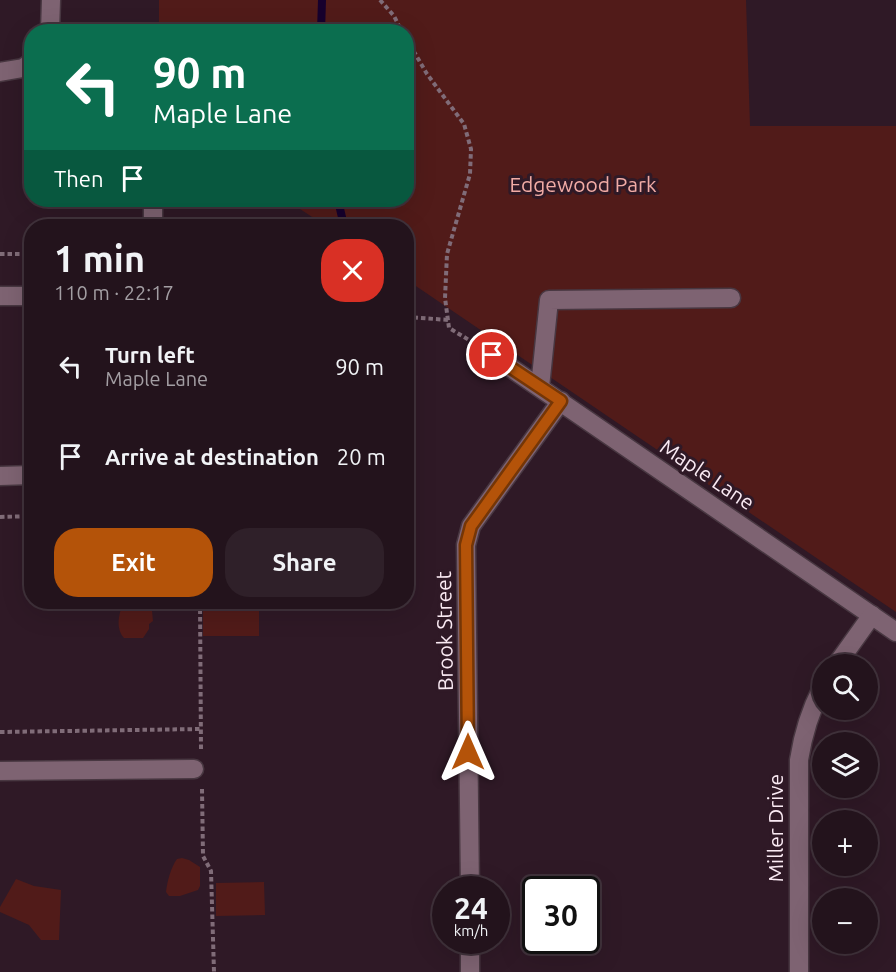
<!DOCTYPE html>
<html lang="en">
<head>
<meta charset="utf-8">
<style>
  body { margin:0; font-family:Ubuntu,sans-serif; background:#2f2029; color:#f1f3f6; height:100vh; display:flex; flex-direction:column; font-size:22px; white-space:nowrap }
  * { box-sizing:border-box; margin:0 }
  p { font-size:20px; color:#a39ea3 }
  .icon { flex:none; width:33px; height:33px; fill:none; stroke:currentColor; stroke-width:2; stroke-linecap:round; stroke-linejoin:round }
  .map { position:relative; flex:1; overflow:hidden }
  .details { position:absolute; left:24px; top:219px; width:390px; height:390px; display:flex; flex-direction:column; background:#23131c; border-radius:24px; box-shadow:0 6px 24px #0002,0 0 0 2px #40323b }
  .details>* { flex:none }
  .guide { position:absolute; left:24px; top:24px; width:390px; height:183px; border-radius:24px; box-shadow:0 6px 24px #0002,0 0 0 2px #40323b; background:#0b6e4f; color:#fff; overflow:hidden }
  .tools { position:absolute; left:812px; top:654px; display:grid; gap:12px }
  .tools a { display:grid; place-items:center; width:66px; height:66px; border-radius:50%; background:#23131c; box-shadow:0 6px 24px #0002,0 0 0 2px #40323b; font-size:30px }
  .speed { position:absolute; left:432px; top:876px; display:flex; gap:12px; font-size:30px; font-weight:700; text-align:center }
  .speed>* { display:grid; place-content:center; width:78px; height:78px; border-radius:50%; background:#23131c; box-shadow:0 6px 24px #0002,0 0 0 2px #40323b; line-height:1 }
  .speed small { font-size:15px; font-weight:400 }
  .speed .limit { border:3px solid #111; border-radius:9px; background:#fff; color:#111 }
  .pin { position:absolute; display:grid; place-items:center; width:51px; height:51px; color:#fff; margin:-26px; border:3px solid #fff; border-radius:50%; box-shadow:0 2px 6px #0007 }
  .me { position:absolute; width:66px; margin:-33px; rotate:0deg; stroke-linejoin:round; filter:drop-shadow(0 0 4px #0008) }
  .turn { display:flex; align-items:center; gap:21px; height:126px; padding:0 30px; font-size:27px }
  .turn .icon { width:78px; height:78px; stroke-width:2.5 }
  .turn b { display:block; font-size:42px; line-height:51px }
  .then { display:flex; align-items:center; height:57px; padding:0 30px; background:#0003; gap:12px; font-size:22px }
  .round { display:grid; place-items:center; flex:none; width:63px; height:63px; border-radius:24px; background:#2f2029 }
  .summary { display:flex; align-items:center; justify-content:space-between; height:102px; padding:0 30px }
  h1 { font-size:36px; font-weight:700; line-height:45px }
  .primary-button { display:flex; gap:12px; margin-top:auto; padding:12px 30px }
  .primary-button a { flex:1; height:69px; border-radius:24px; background:#b45309; color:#fff; font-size:24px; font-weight:700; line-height:69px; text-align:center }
  .primary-button a+a { background:#2f2029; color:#f1f3f6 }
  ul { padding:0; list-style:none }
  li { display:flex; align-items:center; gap:18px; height:90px; padding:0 30px }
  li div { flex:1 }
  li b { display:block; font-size:22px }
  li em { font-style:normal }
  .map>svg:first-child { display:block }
  .green { fill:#511b19 }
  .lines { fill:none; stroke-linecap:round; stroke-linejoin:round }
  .stream { stroke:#17002d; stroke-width:8 }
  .minor-casing { stroke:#483741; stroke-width:21 }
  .path { stroke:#806c78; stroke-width:4; stroke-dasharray:4.5 3; stroke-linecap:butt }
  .minor { stroke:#7e6372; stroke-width:18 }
  .route-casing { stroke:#753606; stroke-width:15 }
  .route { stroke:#b45309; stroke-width:10 }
  .labels { text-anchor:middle; stroke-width:6; stroke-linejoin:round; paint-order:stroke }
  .park-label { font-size:21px; fill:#f1aba5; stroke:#2f1926 }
  .street-label { font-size:21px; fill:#faeaf3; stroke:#2f1926 }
</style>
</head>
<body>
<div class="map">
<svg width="896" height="972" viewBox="0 0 896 972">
  <rect width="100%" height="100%" fill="#2f1926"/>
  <g class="green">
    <polygon points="159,0 746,0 750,126 896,126 896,612 407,280 406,226 326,226 300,209 300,200 406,200 406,32 159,31"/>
    <path d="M 124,602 L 138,602 L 139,606 L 145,604 L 152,611 L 153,621 L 149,624 L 149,629 L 143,638 L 124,638 C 115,628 119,612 124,602 Z"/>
    <rect x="203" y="602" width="56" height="34"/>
    <path d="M 182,858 L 189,860 L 200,867 L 200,886 L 198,890 L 180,896 L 169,896 L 166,892 C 167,882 171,867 177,859 Z"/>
    <polygon points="16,879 34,886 61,890 59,940 41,940 29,925 0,912 0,907"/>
    <polygon points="264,882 265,915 216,916 216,883"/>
  </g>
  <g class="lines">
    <g class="stream">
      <polyline points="321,32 322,0"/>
      <polyline points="338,200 344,226"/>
    </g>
    <defs>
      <g id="minor">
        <polyline points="50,32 51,0"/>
        <polyline points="0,72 23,68 32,62"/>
        <polyline points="153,200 153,226"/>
        <polyline points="0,296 32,296"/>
        <polyline points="492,355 896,632"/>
        <polyline points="540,387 549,300 731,298"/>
        <polyline points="0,476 32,475"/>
        <polyline points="837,664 872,615"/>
        <polyline points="0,771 194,769"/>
        <polyline points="470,890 466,545 471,526 561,401"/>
        <polyline points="470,940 470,972"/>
        <path d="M 799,972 L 799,760 C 803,734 810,711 822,688"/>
      </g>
    </defs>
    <use href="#minor" class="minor-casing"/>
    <g class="path">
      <polyline points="380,0 394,16 402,32"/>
      <polyline points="406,38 427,74 464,124 471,149 470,174 447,254 445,298 449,328 474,343"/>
      <polyline points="0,254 32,254"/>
      <polyline points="406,317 449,320"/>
      <polyline points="0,517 32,516"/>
      <polyline points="200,602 201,749"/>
      <polyline points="0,732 201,729"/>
      <polyline points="202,789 203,856 211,871 214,972"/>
    </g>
    <use href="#minor" class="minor"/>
  </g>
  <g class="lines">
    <defs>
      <polyline id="route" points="468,752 466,545 471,526 561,401 492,355"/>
    </defs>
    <use href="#route" class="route-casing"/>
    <use href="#route" class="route"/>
  </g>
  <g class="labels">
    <g class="park-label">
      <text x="583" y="192">Edgewood Park</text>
    </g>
    <g class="street-label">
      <text transform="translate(707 475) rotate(34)" y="7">Maple Lane</text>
      <text transform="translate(445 631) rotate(-91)" y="7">Brook Street</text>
      <text transform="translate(776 828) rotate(-90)" y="7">Miller Drive</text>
    </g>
  </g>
</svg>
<div class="tools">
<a><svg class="icon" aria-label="search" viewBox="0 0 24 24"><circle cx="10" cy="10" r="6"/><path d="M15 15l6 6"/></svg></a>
<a><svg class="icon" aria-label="layers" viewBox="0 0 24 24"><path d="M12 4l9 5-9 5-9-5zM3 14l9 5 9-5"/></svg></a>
<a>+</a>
<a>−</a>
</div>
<div class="speed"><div>24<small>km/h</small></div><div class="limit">30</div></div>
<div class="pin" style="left:492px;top:355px;background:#d93025"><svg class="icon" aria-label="arrive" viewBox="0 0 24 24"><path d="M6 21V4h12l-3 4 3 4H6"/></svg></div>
<svg class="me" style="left:468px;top:752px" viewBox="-20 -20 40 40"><path d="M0-17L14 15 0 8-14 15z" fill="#b45309" stroke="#fff" stroke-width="4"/></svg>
<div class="guide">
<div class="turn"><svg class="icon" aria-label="left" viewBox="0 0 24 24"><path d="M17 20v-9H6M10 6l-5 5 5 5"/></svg><div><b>90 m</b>Maple Lane</div></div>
<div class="then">Then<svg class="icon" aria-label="arrive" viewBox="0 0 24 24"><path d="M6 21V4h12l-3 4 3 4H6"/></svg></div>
</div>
<section class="details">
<div class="summary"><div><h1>1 min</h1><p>110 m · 22:17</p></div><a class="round" style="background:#d93025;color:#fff"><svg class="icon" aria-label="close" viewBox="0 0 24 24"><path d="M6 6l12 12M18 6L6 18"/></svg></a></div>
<ul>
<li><svg class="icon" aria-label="left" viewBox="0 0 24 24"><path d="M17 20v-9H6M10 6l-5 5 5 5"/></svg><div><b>Turn left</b><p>Maple Lane</p></div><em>90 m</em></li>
<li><svg class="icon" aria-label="arrive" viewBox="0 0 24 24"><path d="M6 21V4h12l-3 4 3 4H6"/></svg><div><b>Arrive at destination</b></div><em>20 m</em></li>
</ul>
<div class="primary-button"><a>Exit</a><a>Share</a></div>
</section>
</div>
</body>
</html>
